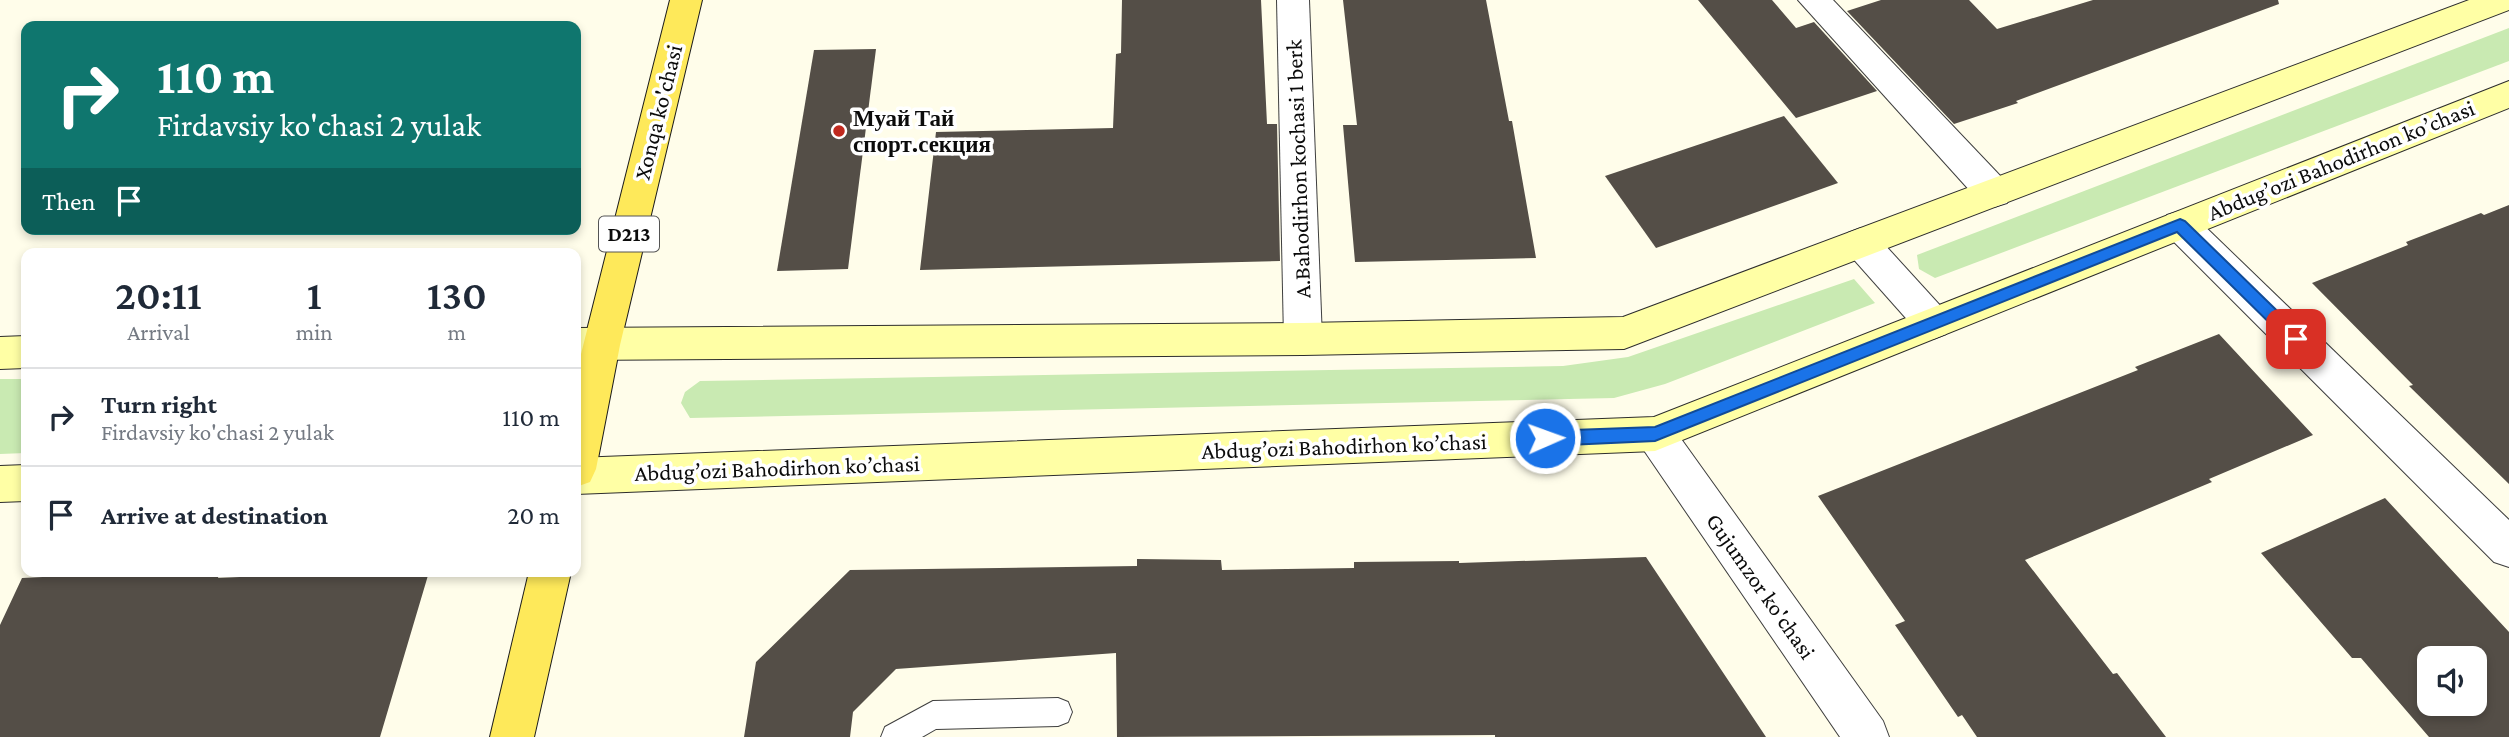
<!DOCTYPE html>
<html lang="en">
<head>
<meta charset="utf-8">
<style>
  body { margin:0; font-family:"Crimson Pro",serif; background:#f6f6f7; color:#1f2937; height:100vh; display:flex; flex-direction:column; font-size:26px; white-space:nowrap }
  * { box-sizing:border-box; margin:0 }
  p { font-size:23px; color:#747a83 }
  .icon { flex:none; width:38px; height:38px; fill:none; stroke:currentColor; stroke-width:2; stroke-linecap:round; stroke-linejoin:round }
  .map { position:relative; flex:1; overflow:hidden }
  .side { position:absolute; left:21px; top:248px; width:560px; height:329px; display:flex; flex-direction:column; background:#fff; border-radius:14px; box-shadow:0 4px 10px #0003 }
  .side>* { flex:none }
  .guide { position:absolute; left:21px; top:21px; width:560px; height:214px; border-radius:14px; box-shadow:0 4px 10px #0003; background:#0f766e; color:#fff; overflow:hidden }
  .controls { position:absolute; left:2417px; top:646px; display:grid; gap:14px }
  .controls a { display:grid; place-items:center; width:70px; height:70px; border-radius:14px; background:#fff; box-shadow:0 4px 10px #0003; font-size:35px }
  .pin { position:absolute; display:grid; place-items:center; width:60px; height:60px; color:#fff; margin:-30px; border-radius:14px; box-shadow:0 4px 10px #0006 }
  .me { position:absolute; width:77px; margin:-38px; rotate:88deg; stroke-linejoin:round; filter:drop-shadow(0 0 5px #0008) }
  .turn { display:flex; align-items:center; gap:24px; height:147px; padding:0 21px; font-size:32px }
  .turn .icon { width:91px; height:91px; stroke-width:2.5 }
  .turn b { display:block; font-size:49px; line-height:60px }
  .then { display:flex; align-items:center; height:66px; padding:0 21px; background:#0003; gap:14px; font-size:26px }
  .eta { display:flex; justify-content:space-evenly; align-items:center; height:119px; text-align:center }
  .eta b { font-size:42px; font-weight:600; line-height:49px }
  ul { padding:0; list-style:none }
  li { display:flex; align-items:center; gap:21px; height:98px; padding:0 21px; border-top:2px solid #e0e1e3 }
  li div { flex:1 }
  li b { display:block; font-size:26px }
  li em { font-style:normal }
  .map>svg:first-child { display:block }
  .green { fill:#c9eab2 }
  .building { fill:#544e47; fill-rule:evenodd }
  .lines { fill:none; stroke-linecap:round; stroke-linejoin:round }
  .service-casing { stroke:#3e3e3e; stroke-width:2 }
  .minor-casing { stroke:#3e3e3e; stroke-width:2 }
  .tertiary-casing { stroke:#3e3e3e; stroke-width:2 }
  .secondary-casing { stroke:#2d2d2d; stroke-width:2 }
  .primary-casing { stroke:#1c1c1c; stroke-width:2 }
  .service { fill:#fff; fill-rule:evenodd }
  .minor { fill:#fff; fill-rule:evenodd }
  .tertiary { fill:#fff; fill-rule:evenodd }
  .secondary { fill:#ffffa5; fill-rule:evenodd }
  .primary { fill:#fee95a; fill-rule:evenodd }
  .route { fill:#1a73e8; stroke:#114b97; stroke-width:2 }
  .poi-dot { fill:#c0291e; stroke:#fff; stroke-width:2.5 }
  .labels { text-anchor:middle; stroke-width:7; stroke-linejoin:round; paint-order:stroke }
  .shield { fill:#fff; stroke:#545454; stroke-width:2 }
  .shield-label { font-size:21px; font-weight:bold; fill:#0b0b0b }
  .street-label { font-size:23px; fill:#0b0b0b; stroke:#fff }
  .poi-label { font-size:23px; font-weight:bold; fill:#0b0b0b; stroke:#fff; text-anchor:start }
</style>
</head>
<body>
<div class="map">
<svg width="2509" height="737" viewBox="0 0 2509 737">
  <rect width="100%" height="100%" fill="#fffdea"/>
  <g class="green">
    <polygon points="2509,28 2509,61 1935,278 1919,269 1917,255"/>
    <polygon points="1854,279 1875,303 1665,384 1614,398 690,418 681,403 685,392 700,381 1563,366 1628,357"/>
    <polygon points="0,379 26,379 26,453 0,454"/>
  </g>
  <g class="building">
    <polygon points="1122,0 1261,0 1267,124 1277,124 1280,261 920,270 936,132 1113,128 1116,54 1121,53"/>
    <polygon points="1343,0 1486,0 1509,121 1512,121 1536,258 1355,262 1343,125 1357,125"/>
    <polygon points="1698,0 1772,0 1796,28 1814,22 1877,91 1796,118"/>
    <polygon points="1881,0 1969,0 1997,29 2093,0 2278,0 2279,4 2016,101 2018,103 1954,124 1847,11"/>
    <polygon points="876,49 848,269 777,271 814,50"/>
    <polygon points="1784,116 1838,183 1656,248 1605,176"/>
    <polygon points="2509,205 2509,484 2409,386 2413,385 2312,283 2408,245 2406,242 2481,213 2484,215"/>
    <polygon points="2219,334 2313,435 2209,479 2212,482 2025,560 2113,674 2117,673 2166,737 1977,737 1962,715 1958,717 1895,625 1905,621 1818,496 2138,370 2135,367"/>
    <path d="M 2385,498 L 2509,632 L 2509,737 L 2429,737 L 2361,658 L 2352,658 L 2261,553 ZM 2429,658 L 2474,658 L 2474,704 L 2429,704 Z"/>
    <polygon points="1646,557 1766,737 1495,737 1495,735 1117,737 1116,653 896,669 853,712 850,737 744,737 756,662 850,570 1137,566 1137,559 1221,560 1222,570 1354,568 1354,562 1459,561 1459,563"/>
    <polygon points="146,572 220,572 218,578 343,572 429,572 380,737 0,737 0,625 22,578"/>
  </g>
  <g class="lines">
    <defs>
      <polygon id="service" points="1058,698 1068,702 1072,712 1068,722 1058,726 936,729 922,737 881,737 885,727 933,701"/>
      <g id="minor">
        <polygon points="1277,0 1309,0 1322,339 1316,350 1303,355 1290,350 1284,339"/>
        <polygon points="1798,0 1833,0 2007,183 2012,193 2007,203 1994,207 1981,203"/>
        <polygon points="2180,211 2193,215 2509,520 2509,567 2494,562 2167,235 2162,225 2167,215"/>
      </g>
      <g id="tertiary">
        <polygon points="1861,228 1874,233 1946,312 1952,323 1946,334 1933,339 1920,334 1848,253 1843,243 1848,233"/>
        <polygon points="1655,417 1669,422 1883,721 1889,737 1840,737 1641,446 1635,434 1641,422"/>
      </g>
      <g id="secondary">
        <polygon points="2469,0 2509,0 2509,10 1624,349 1303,355 576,360 576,328 1303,323 1623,317"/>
        <polygon points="2509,81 2509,108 1655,451 576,494 576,458 1654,417"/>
        <polygon points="26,336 26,368 0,369 0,337"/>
        <polygon points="26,465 26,501 0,502 0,466"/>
      </g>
      <g id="primary">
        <polygon points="670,0 702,0 620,345 596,469 590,482 576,487 576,374"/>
        <polygon points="529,572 571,572 534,737 490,737"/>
      </g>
    </defs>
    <use href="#service" class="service-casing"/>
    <use href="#minor" class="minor-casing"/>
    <use href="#tertiary" class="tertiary-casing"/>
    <use href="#secondary" class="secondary-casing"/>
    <use href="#primary" class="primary-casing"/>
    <use href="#service" class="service"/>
    <use href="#minor" class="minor"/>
    <use href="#tertiary" class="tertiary"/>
    <use href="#secondary" class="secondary"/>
    <use href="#primary" class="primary"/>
  </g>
  <polygon class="route" points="2180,219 2185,221 2301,334 2304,339 2301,343 2290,343 2177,232 1655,441 1545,446 1539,443 1536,438 1539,433 1545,431 1655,427"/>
  <circle class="poi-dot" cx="839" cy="131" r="7"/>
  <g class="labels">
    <rect class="shield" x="599" y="216.5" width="60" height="35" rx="5"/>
    <g class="shield-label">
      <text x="629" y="241">D213</text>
    </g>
    <g class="street-label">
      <text transform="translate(658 112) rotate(-76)" y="8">Xonqa ko'chasi</text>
      <text transform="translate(2341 160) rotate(-22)" y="8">Abdug’ozi Bahodirhon ko’chasi</text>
      <text transform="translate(1298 169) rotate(-92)" y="8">A.Bahodirhon kochasi 1 berk</text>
      <text transform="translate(1344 446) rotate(-2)" y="8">Abdug’ozi Bahodirhon ko’chasi</text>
      <text transform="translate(777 468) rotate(-2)" y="8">Abdug’ozi Bahodirhon ko’chasi</text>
      <text transform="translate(1761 586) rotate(55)" y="8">Gujumzor ko'chasi</text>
    </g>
    <g class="poi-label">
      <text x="853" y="126">Муай Тай<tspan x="853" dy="26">спорт.секция</tspan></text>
    </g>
  </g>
</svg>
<div class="controls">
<a><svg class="icon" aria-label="sound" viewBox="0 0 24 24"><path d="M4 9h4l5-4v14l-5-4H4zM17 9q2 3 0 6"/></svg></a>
</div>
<div class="pin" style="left:2296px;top:339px;background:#d93025"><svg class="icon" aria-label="arrive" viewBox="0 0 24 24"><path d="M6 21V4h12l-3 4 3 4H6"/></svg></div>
<svg class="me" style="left:1545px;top:438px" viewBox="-20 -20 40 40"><circle r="17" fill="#1a73e8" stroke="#fff" stroke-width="3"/><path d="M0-11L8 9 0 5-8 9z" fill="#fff"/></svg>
<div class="guide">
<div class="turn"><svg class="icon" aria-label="right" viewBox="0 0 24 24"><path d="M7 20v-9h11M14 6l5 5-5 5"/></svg><div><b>110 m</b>Firdavsiy ko'chasi 2 yulak</div></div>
<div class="then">Then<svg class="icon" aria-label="arrive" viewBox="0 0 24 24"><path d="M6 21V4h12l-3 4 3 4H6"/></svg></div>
</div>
<section class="side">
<div class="eta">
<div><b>20:11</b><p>Arrival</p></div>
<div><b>1</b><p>min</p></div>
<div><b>130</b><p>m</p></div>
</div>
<ul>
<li><svg class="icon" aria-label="right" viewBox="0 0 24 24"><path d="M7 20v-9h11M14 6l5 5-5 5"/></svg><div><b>Turn right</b><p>Firdavsiy ko'chasi 2 yulak</p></div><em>110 m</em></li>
<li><svg class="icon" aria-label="arrive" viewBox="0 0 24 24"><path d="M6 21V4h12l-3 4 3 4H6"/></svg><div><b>Arrive at destination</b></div><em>20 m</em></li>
</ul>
</section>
</div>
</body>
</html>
